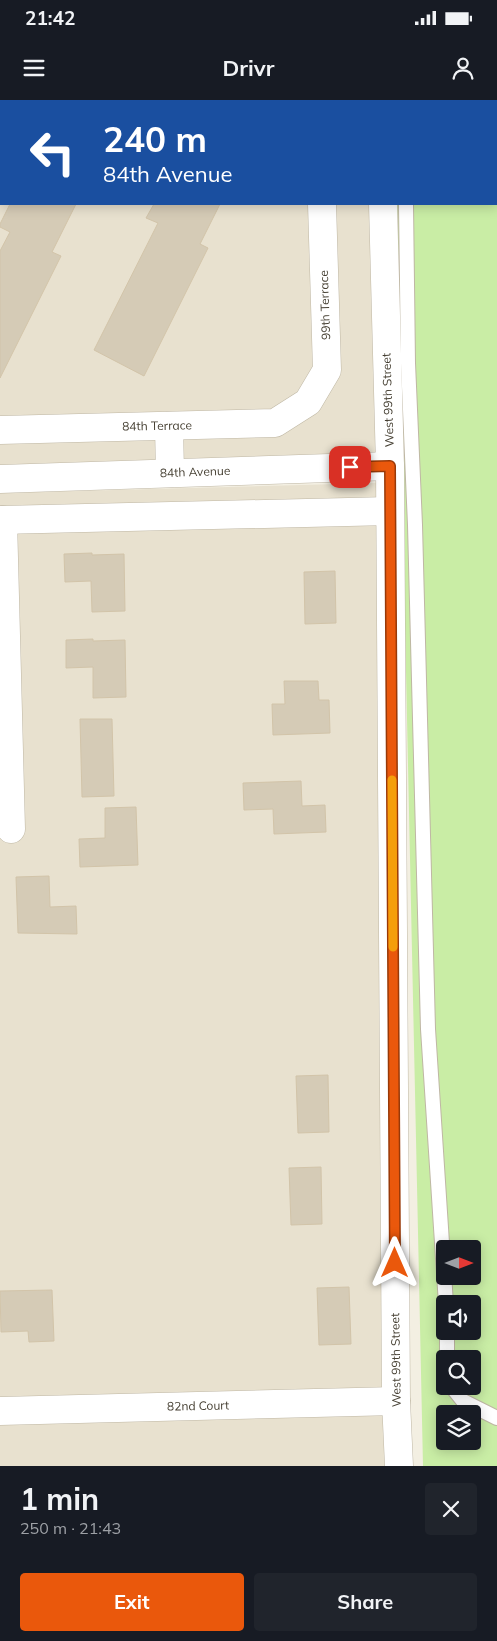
<!DOCTYPE html>
<html lang="en">
<head>
<meta charset="utf-8">
<style>
  body { margin:0; font-family:Mulish,sans-serif; background:#20242c; color:#f1f3f6; height:100vh; display:flex; flex-direction:column; font-size:19px; white-space:nowrap }
  * { box-sizing:border-box; margin:0 }
  p { font-size:16px; color:#9ea1a6 }
  .icon { flex:none; width:28px; height:28px; fill:none; stroke:currentColor; stroke-width:2; stroke-linecap:round; stroke-linejoin:round }
  .map { position:relative; height:1366px; overflow:hidden }
  .panel { display:flex; flex-direction:column; background:#171b24; flex:1 }
  .panel>* { flex:none }
  .hud { position:absolute; left:0px; top:0px; width:498px; height:105px; box-shadow:0 2px 12px #0003; background:#1a4fa0; color:#fff; overflow:hidden }
  .needle { width:32px; rotate:90deg }
  .fabs { position:absolute; left:436px; top:1140px; display:grid; gap:10px }
  .fabs a { display:grid; place-items:center; width:45px; height:45px; border-radius:5px; background:#171b24; box-shadow:0 2px 12px #0003; font-size:25px }
  .pin { position:absolute; display:grid; place-items:center; width:42px; height:42px; color:#fff; margin:-21px; border-radius:10px; box-shadow:0 2px 8px #0006 }
  .me { position:absolute; width:55px; margin:-28px; rotate:0deg; stroke-linejoin:round; filter:drop-shadow(0 0 4px #0008) }
  .turn { display:flex; align-items:center; gap:18px; height:105px; padding:0 20px; font-size:22px }
  .turn .icon { width:65px; height:65px; stroke-width:2.5 }
  .turn b { display:block; font-size:35px; line-height:42px }
  .round { display:grid; place-items:center; flex:none; width:52px; height:52px; border-radius:5px; background:#20242c }
  .headline { display:flex; align-items:center; justify-content:space-between; height:85px; padding:0 20px }
  h1 { font-size:30px; font-weight:700; line-height:38px }
  .action { display:flex; gap:10px; margin-top:auto; padding:10px 20px }
  .action a { flex:1; height:58px; border-radius:5px; background:#ea580c; color:#fff; font-size:20px; font-weight:700; line-height:58px; text-align:center }
  .action a+a { background:#20242c; color:#f1f3f6 }
  .status { display:flex; justify-content:space-between; align-items:center; height:35px; padding:0 25px; background:#171b24; direction:ltr }
  .status svg { height:14px; fill:currentColor }
  header { display:flex; justify-content:space-between; align-items:center; height:65px; padding:0 20px; background:#171b24; font-size:22px; font-weight:700 }
  .map>svg:first-child { display:block }
  .residential { fill:#e8e1cf }
  .green { fill:#c9eda5; fill-rule:evenodd }
  .building { fill:#d5cbb6; stroke:#d2c4a9 }
  .lines { fill:none; stroke-linecap:round; stroke-linejoin:round }
  .lane-casing { stroke:#bfb7a4; stroke-width:16 }
  .street-casing { stroke:#bfb7a4; stroke-width:29 }
  .lane { stroke:#fff; stroke-width:14 }
  .street { stroke:#fff; stroke-width:28 }
  .route-casing { stroke:#983908; stroke-width:12 }
  .route { stroke:#ea580c; stroke-width:9 }
  .slow { stroke:#f59e0b; stroke-width:9 }
  .labels { text-anchor:middle; stroke-width:5; stroke-linejoin:round; paint-order:stroke }
  .street-label { font-size:12px; fill:#453f32; stroke:#fff }
</style>
</head>
<body>
<div class="status"><b>21:42</b><svg viewBox="0 0 49 12"><path d="M0 12V9h3v3zM5 12V6h3v6zM10 12V3h3v9zM15 12V0h3v12zM26 1h20v11H26zM47 4h2v5h-2z"/></svg></div>
<header><svg class="icon" aria-label="menu" viewBox="0 0 24 24"><path d="M4 6h16M4 12h16M4 18h16"/></svg>Drivr<svg class="icon" aria-label="person" viewBox="0 0 24 24"><circle cx="12" cy="8" r="4"/><path d="M4 21q1-7 8-7t8 7"/></svg></header>
<div class="map">
<svg width="497" height="1366" viewBox="0 0 497 1366">
  <rect width="100%" height="100%" fill="#f3efe2"/>
  <g class="residential">
    <polygon points="0,0 373,0 1,1 1,104 375,104 381,338 375,357 0,371"/>
    <polygon points="376,383 396,1366 0,1366 0,393"/>
  </g>
  <path class="green" d="M 393,0 L 497,0 L 497,1366 L 423,1366 L 396,104 L 496,104 L 496,1 ZM 445,1149 L 472,1149 L 472,1176 L 445,1176 ZM 445,1204 L 472,1204 L 472,1231 L 445,1231 ZM 445,1259 L 472,1259 L 472,1286 L 445,1286 ZM 445,1314 L 472,1314 L 472,1341 L 445,1341 Z"/>
  <g class="building">
    <polygon points="10,104 76,104 52,152 61,156 0,278 0,151 10,132 0,127 0,124"/>
    <polygon points="154,104 220,104 200,144 208,148 144,276 94,250 158,123 146,118"/>
    <polygon points="92,453 92,455 124,454 125,511 92,512 91,481 65,482 64,454"/>
    <polygon points="335,471 336,523 305,524 304,472"/>
    <polygon points="93,539 93,541 125,540 126,597 93,598 93,567 66,568 66,540"/>
    <polygon points="284,581 318,581 319,600 329,600 330,633 273,635 272,604 285,604"/>
    <polygon points="80,619 112,619 114,696 82,697"/>
    <polygon points="301,681 302,706 325,705 326,732 274,734 273,709 244,710 243,683"/>
    <polygon points="136,707 138,765 80,767 79,739 105,738 105,708"/>
    <polygon points="49,776 50,807 76,806 77,834 18,833 16,777"/>
    <polygon points="328,975 329,1032 298,1033 296,976"/>
    <polygon points="321,1067 322,1124 291,1125 289,1068"/>
    <polygon points="349,1187 351,1244 319,1245 317,1188"/>
    <polygon points="52,1190 54,1241 29,1242 28,1231 1,1232 0,1191"/>
  </g>
  <g class="lines">
    <defs>
      <g id="lane">
        <polyline points="403,0 403,1"/>
        <polyline points="449,0 450,1"/>
        <polyline points="496,81 497,83"/>
        <polyline points="406,104 408,263 415,425 428,929 446,1204"/>
        <polyline points="447,1231 447,1259"/>
        <polyline points="451,1286 463,1301 497,1318"/>
      </g>
      <g id="street">
        <polyline points="319,0 319,1"/>
        <polyline points="380,0 381,1"/>
        <polyline points="383,104 390,366 396,1301 399,1366"/>
        <polyline points="169,326 170,373"/>
        <polyline points="0,330 275,323 308,302 327,270 322,104"/>
        <polyline points="0,379 390,366"/>
        <polyline points="0,420 390,411"/>
        <polyline points="3,420 11,729"/>
        <polyline points="0,1311 396,1301"/>
      </g>
    </defs>
    <use href="#lane" class="lane-casing"/>
    <use href="#street" class="street-casing"/>
    <use href="#lane" class="lane"/>
    <use href="#street" class="street"/>
  </g>
  <g class="lines">
    <defs>
      <polyline id="route" points="350,367 390,366 395,1163"/>
    </defs>
    <use href="#route" class="route-casing"/>
    <use href="#route" class="route"/>
    <polyline class="slow" points="392,680 393,847"/>
  </g>
  <g class="labels">
    <g class="street-label">
      <text transform="translate(325 205) rotate(-92)" y="4">99th Terrace</text>
      <text transform="translate(388 300) rotate(-92)" y="4">West 99th Street</text>
      <text transform="translate(157 326) rotate(-1)" y="4">84th Terrace</text>
      <text transform="translate(195 372) rotate(-2)" y="4">84th Avenue</text>
      <text transform="translate(396 1260) rotate(-91)" y="4">West 99th Street</text>
      <text transform="translate(198 1306) rotate(-1)" y="4">82nd Court</text>
    </g>
  </g>
</svg>
<div class="fabs">
<a><svg class="needle" viewBox="-14 -14 28 28"><path d="M0-13l5 13h-10z" fill="#e53935"/><path d="M0 13l5-13h-10z" fill="#9ea1a6"/></svg></a>
<a><svg class="icon" aria-label="sound" viewBox="0 0 24 24"><path d="M4 9h4l5-4v14l-5-4H4zM17 9q2 3 0 6"/></svg></a>
<a><svg class="icon" aria-label="search" viewBox="0 0 24 24"><circle cx="10" cy="10" r="6"/><path d="M15 15l6 6"/></svg></a>
<a><svg class="icon" aria-label="layers" viewBox="0 0 24 24"><path d="M12 4l9 5-9 5-9-5zM3 14l9 5 9-5"/></svg></a>
</div>
<div class="pin" style="left:350px;top:367px;background:#d93025"><svg class="icon" aria-label="arrive" viewBox="0 0 24 24"><path d="M6 21V4h12l-3 4 3 4H6"/></svg></div>
<svg class="me" style="left:395px;top:1163px" viewBox="-20 -20 40 40"><path d="M0-17L14 15 0 8-14 15z" fill="#ea580c" stroke="#fff" stroke-width="4"/></svg>
<div class="hud">
<div class="turn"><svg class="icon" aria-label="left" viewBox="0 0 24 24"><path d="M17 20v-9H6M10 6l-5 5 5 5"/></svg><div><b>240 m</b>84th Avenue</div></div>
</div>
</div>
<section class="panel">
<div class="headline"><div><h1>1 min</h1><p>250 m · 21:43</p></div><a class="round"><svg class="icon" aria-label="close" viewBox="0 0 24 24"><path d="M6 6l12 12M18 6L6 18"/></svg></a></div>
<div class="action"><a>Exit</a><a>Share</a></div>
</section>
</body>
</html>
